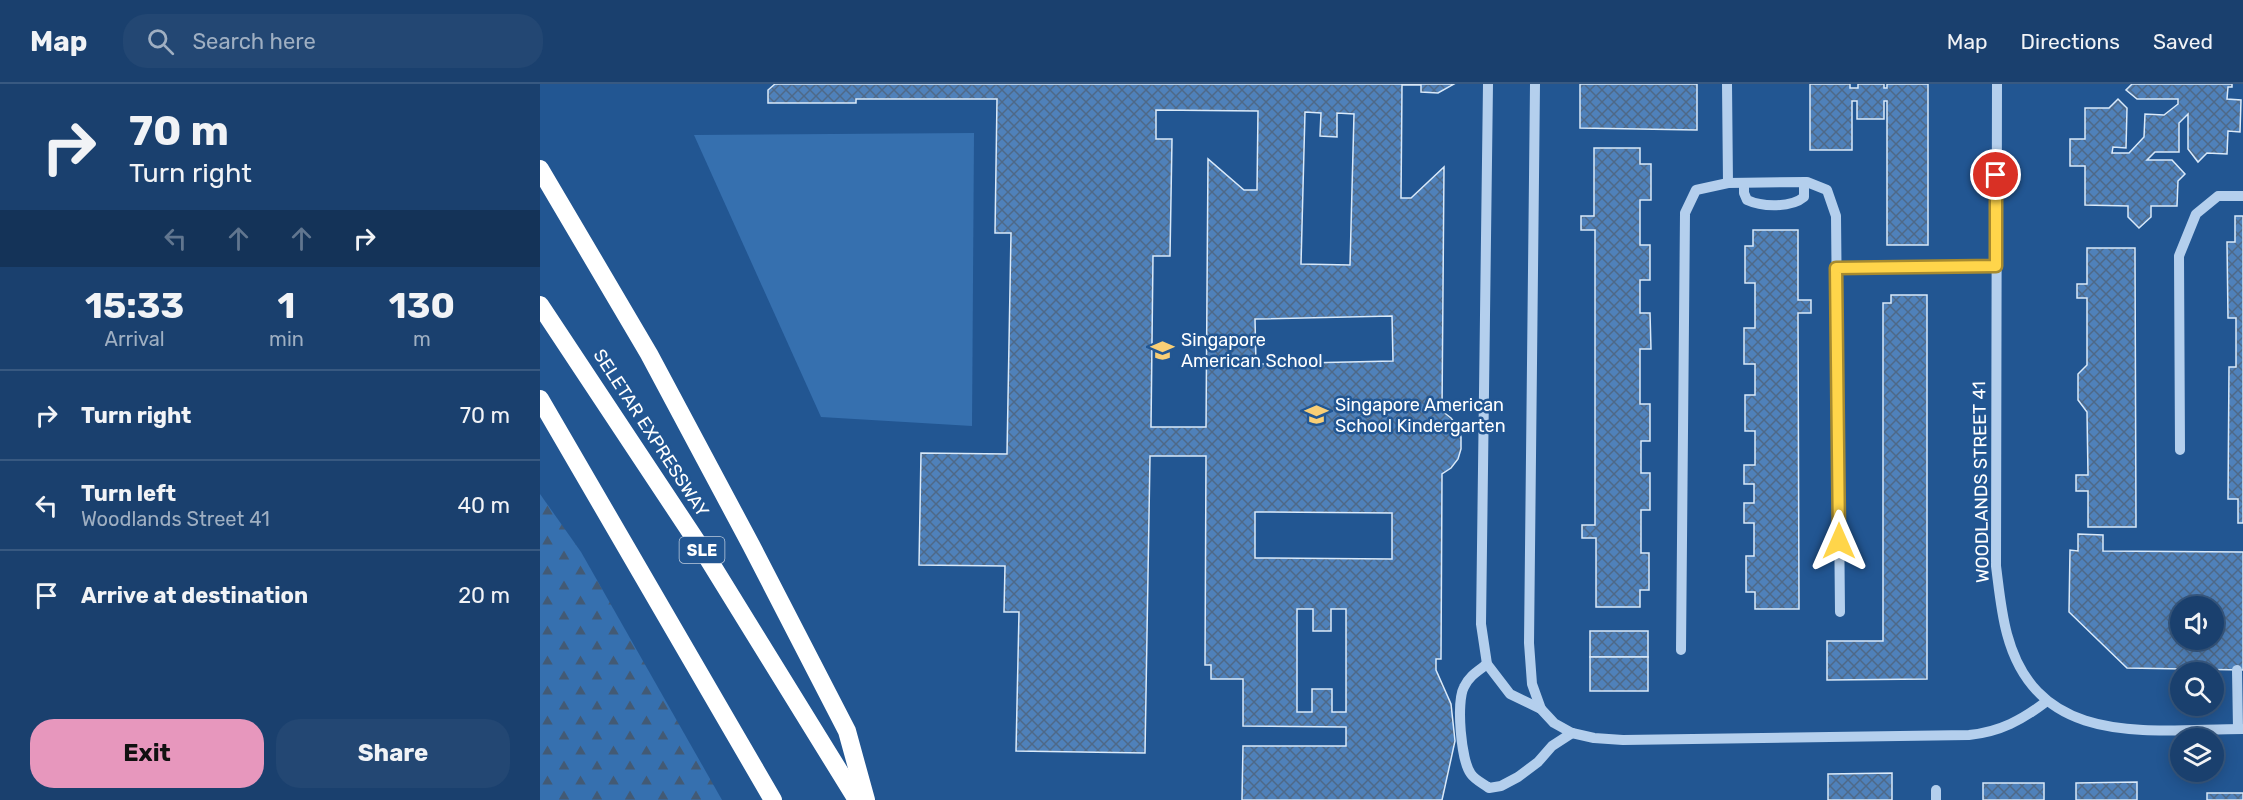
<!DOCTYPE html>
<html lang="en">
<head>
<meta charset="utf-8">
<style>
  body { margin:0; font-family:Rubik,sans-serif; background:#234773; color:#f1f3f6; height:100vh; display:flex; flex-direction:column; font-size:22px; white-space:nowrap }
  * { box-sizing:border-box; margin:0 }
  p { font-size:20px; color:#9fafc2 }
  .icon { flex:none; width:33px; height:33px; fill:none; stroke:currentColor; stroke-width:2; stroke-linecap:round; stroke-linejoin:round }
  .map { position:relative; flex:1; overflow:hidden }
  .drawer { display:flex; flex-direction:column; background:#1a406e; width:540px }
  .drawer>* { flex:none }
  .banner { background:#1a406e; color:#f1f3f6; overflow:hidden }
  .controls { position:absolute; left:1630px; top:512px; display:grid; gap:12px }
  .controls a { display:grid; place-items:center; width:54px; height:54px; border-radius:50%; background:#1a406e; box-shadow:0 3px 15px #0003,0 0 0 2px #385981; font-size:30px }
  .pin { position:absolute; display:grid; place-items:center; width:51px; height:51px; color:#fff; margin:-26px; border:3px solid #fff; border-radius:50%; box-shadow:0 2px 6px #0007 }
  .me { position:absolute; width:66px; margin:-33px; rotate:0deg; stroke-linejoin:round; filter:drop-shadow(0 0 4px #0008) }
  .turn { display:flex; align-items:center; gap:21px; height:126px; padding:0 30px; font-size:27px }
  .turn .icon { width:78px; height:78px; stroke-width:2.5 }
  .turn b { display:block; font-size:42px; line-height:51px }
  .lanes { display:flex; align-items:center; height:57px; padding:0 30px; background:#0003; justify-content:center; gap:30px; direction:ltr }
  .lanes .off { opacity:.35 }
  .eta { display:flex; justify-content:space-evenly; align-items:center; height:102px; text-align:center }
  .eta b { font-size:36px; font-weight:700; line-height:42px }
  .button { display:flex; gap:12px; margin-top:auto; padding:12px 30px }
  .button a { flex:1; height:69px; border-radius:24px; background:#e797bd; color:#111; font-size:24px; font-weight:700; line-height:69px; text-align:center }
  .button a+a { background:#234773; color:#f1f3f6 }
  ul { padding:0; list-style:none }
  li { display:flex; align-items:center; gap:18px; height:90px; padding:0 30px; border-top:2px solid #385981 }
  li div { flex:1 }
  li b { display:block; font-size:22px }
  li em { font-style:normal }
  header { display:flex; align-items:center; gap:36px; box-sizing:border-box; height:84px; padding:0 30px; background:#1a406e; border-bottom:2px solid #385981 }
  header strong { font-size:28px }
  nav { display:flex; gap:33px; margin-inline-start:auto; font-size:21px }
  .search { width:420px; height:54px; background:#234773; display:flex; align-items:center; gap:15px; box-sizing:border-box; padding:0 21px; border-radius:24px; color:#9fafc2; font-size:22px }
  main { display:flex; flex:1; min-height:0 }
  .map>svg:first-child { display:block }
  .forest { fill:url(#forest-firs) }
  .pitch { fill:#3670af }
  .building { fill:url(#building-cross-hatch); stroke:#d9e9f9; stroke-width:1.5; fill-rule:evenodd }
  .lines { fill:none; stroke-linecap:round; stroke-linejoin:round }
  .minor { stroke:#b4cfed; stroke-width:10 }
  .highway { stroke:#fff; stroke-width:18 }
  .route-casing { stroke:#a68a30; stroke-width:15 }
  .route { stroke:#ffd54a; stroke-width:10 }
  .labels { text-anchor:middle; stroke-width:5; stroke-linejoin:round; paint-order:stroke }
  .shield { fill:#225692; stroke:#bdccde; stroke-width:1.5 }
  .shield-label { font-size:16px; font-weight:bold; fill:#fff }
  .poi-label { font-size:18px; fill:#fff; stroke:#225692; text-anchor:start }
  .street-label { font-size:18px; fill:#fff; stroke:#225692 }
</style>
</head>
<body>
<header>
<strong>Map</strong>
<div class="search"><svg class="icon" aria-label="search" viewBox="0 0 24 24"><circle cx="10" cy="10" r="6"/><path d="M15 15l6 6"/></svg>Search here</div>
<nav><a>Map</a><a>Directions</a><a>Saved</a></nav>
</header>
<main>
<section class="drawer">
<div class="banner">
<div class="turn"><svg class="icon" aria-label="right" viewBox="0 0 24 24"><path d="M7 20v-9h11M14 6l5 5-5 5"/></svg><div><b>70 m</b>Turn right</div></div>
<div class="lanes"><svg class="icon off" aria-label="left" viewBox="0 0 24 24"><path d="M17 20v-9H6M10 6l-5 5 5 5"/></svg><svg class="icon off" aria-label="ahead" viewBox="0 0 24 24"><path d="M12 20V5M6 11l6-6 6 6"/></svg><svg class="icon off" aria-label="ahead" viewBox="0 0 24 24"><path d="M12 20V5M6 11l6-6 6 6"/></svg><svg class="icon" aria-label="right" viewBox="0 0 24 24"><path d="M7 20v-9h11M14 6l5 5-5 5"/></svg></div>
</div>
<div class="eta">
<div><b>15:33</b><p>Arrival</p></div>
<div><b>1</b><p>min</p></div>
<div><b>130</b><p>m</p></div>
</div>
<ul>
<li><svg class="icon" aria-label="right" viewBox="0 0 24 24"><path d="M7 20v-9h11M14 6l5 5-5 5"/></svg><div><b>Turn right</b></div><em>70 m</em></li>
<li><svg class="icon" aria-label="left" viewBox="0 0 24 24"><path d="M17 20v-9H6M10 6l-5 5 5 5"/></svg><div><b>Turn left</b><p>Woodlands Street 41</p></div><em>40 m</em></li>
<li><svg class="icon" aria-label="arrive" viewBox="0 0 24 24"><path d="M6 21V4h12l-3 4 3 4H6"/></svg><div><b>Arrive at destination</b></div><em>20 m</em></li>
</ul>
<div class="button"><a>Exit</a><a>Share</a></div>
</section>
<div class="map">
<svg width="1703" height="716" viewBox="0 0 1703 716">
  <defs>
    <pattern id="forest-firs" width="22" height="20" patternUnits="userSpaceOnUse" patternTransform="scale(1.5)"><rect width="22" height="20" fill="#3670af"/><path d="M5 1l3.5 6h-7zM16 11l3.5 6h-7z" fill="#435a74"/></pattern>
    <pattern id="building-cross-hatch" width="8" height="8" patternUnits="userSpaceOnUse" patternTransform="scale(1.5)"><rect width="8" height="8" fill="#4f81ba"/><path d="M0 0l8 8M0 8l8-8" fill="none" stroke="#4e6988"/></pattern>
  </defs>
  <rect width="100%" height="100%" fill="#225692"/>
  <polygon class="forest" points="0,410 41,468 182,716 0,716"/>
  <polygon class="pitch" points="434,49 432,342 281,333 154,51"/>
  <g class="building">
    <path d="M 235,0 L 914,0 L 898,9 L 881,8 L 881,1 L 862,1 L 861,114 L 871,114 L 904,83 L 902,327 L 911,334 L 918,343 L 921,353 L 921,365 L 918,375 L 911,384 L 902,390 L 901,575 L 896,575 L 896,586 L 911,620 L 915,657 L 902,716 L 702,716 L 703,662 L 806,662 L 806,643 L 703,642 L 703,595 L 671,595 L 671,581 L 665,581 L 666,372 L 610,372 L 605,669 L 476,667 L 479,528 L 464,528 L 465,482 L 379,481 L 381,369 L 467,370 L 471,149 L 455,149 L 457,15 L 316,15 L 316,19 L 228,19 L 228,6 ZM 616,26 L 718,27 L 717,106 L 704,106 L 668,75 L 666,343 L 611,343 L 613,172 L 630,172 L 632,55 L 616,55 ZM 765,28 L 781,29 L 780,52 L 797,53 L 797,29 L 814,30 L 810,181 L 761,180 ZM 852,232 L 853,277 L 716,280 L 715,235 ZM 715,428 L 852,429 L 852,475 L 715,474 ZM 757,525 L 773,525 L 773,547 L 791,547 L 791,525 L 806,525 L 806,628 L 792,628 L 792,605 L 772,605 L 772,628 L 757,628 Z"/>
    <polygon points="1040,0 1157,0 1157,46 1040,44"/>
    <polygon points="1270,0 1310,0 1310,4 1318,4 1318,0 1344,0 1344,4 1347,4 1347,0 1388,0 1388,161 1347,161 1347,17 1344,17 1344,35 1317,35 1317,17 1312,17 1312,66 1270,66"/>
    <polygon points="1592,0 1692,0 1692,3 1688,3 1687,15 1701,16 1700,48 1688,47 1687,70 1667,69 1658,78 1648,65 1648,30 1639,39 1639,68 1615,68 1607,76 1632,76 1645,90 1638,97 1637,122 1611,122 1611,133 1599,144 1588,133 1588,122 1545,121 1545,82 1530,82 1530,55 1545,55 1545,24 1569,24 1578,15 1587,24 1586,64 1573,63 1572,69 1589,69 1604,53 1605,30 1624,31 1638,20 1638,15 1597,15 1586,6"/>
    <polygon points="1054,64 1100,64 1100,80 1111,80 1111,116 1100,116 1100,161 1110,161 1110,196 1100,196 1100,229 1110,229 1111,265 1100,265 1100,320 1110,320 1110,357 1101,357 1101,389 1110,389 1110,426 1101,426 1101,469 1109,469 1109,506 1100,506 1100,523 1056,523 1056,454 1042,454 1042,441 1055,441 1055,146 1041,146 1041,132 1054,132"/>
    <polygon points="1695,132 1703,132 1703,439 1698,439 1698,415 1688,415 1689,283 1696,283 1696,234 1688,234 1687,158 1695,158"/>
    <polygon points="1213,146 1258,146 1258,216 1271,216 1271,229 1258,229 1259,525 1215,525 1215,508 1206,508 1206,472 1214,472 1214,439 1204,439 1204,419 1214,419 1214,400 1204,400 1204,381 1215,381 1215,347 1205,347 1205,311 1215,311 1215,280 1204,280 1204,244 1215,244 1215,199 1205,199 1205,162 1213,162"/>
    <polygon points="1547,164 1595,164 1596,443 1548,443 1548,407 1536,407 1536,391 1548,391 1547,328 1538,316 1538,290 1547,281 1547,214 1537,214 1537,200 1547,200"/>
    <polygon points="1351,211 1387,211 1387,595 1287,596 1287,557 1343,557 1343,219 1351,219"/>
    <path d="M 1538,450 L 1563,451 L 1563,467 L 1703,468 L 1703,586 L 1587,584 L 1529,528 L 1530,466 L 1538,467 ZM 1641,522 L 1674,522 L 1674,555 L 1641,555 Z"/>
    <rect x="1050" y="547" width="58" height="26"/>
    <rect x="1050" y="573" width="58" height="34"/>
    <polygon points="1352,689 1352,716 1288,716 1288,690"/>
    <polygon points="1597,698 1597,716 1536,716 1536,699"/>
    <rect x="1443" y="699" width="61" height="17"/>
    <rect x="1667" y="709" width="36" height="7"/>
  </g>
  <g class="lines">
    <g class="minor">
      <path d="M 948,0 L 941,540 L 947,580 L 970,610 L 1001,625 L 1014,639 L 1032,649 L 1054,654 L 1083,656 L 1429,651 C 1460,648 1482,636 1507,617"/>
      <polyline points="995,0 989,559 992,600 1001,625"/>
      <polyline points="1187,0 1188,99"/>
      <path d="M 1457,0 L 1456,482 C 1459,505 1461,528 1467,550 C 1498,666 1610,645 1703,645"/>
      <path d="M 1204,99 L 1204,109 L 1207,116 C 1222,123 1251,124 1264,113 L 1264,98"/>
      <polyline points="1296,184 1456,182"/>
      <polyline points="1640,366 1639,172 1656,130 1678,112 1703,112"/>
      <polyline points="1141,566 1145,129 1156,106 1188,99 1267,98 1287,106 1296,132 1300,528"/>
      <path d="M 947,580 C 938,587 929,592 924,603 C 916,618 921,677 931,690 C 935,696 944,700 949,704 L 961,702 L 978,693 L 998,678 L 1012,662 L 1032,649"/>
      <polyline points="1697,586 1698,645"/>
      <polyline points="1396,716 1396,706"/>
    </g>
    <g class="highway">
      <polyline points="0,85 109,270 211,461 307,647 326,716"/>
      <polyline points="0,221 167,473 317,716"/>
      <polyline points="0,315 233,716"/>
    </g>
  </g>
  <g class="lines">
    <defs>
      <polyline id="route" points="1299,457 1296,184 1456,182 1456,91"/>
    </defs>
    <use href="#route" class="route-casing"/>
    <use href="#route" class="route"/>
  </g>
  <defs>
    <symbol id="school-bare" viewBox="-9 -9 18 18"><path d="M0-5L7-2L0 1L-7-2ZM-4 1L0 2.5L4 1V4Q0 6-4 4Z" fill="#f9cf76" stroke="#225692" stroke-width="2.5" paint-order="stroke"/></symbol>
  </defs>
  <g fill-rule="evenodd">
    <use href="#school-bare" x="606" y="250" width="33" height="33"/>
    <use href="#school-bare" x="760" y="314" width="33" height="33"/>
  </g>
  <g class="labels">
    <rect class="shield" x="139.5" y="453" width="45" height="26" rx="4.5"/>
    <g class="shield-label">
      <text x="162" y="472">SLE</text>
    </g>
    <g class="poi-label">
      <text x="641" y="262">Singapore<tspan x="641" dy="21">American School</tspan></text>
      <text x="795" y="327">Singapore American<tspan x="795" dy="21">School Kindergarten</tspan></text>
    </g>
    <g class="street-label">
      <text transform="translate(111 349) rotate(57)" y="6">SELETAR EXPRESSWAY</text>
      <text transform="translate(1441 398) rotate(-91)" y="6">WOODLANDS STREET 41</text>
    </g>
  </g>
</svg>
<div class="controls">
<a><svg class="icon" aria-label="sound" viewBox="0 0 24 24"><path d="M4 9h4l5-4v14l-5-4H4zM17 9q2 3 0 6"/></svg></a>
<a><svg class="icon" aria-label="search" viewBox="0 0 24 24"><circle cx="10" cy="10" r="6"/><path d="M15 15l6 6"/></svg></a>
<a><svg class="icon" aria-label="layers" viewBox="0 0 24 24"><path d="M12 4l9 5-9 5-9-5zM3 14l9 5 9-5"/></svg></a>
</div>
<div class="pin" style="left:1456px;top:91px;background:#d93025"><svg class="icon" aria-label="arrive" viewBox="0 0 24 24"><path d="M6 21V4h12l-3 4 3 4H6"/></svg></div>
<svg class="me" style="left:1299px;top:457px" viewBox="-20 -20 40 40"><path d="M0-17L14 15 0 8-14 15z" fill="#ffd54a" stroke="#fff" stroke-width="4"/></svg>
</div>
</main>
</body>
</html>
